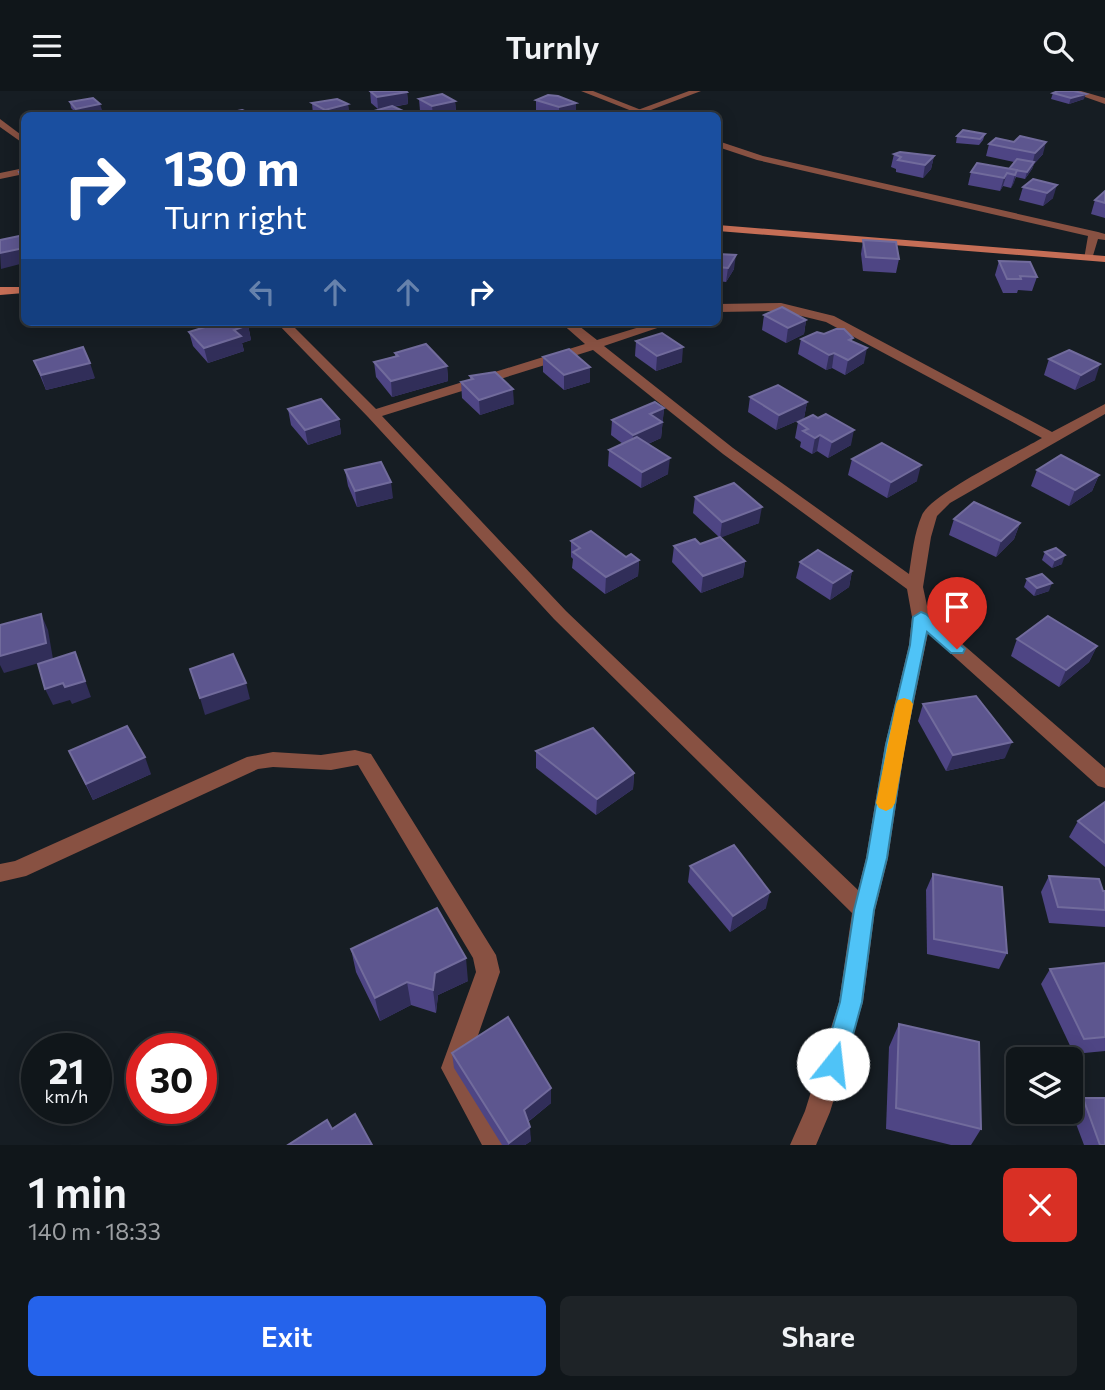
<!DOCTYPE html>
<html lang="en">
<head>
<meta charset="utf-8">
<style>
  body { margin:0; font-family:Commissioner,sans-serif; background:#1e2327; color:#f1f3f6; height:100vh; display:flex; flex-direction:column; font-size:26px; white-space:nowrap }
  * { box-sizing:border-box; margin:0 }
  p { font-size:23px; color:#9c9fa2 }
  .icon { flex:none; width:38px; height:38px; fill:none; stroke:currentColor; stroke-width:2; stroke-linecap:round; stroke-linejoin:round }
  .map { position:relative; height:1054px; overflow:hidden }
  .side { display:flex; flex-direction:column; background:#10161a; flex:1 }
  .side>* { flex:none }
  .hud { position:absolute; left:21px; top:21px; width:700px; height:214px; border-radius:10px; box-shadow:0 4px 18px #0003,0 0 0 2px #303539; background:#1a4fa0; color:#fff; overflow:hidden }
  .fabs { position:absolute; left:1006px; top:956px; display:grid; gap:14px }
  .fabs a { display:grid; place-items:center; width:77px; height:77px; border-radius:10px; background:#10161a; box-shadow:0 4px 18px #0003,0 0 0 2px #303539; font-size:35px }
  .speed { position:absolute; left:21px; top:942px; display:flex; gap:14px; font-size:35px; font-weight:700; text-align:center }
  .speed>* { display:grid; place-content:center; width:91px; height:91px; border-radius:50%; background:#10161a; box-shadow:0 4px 18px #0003,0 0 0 2px #303539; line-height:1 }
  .speed small { font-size:18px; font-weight:400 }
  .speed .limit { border:10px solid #d22; background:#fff; color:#111 }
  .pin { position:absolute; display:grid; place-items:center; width:60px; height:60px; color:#fff; margin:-72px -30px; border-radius:50% 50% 50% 0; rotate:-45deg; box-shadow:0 0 7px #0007 }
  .pin .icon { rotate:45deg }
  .me { position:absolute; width:77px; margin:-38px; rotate:16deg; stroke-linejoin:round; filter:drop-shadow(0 0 5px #0008) }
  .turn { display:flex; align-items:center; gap:24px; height:147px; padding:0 28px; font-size:32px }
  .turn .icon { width:91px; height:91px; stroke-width:2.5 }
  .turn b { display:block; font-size:49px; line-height:60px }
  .lanes { display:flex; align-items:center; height:66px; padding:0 28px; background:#0003; justify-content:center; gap:35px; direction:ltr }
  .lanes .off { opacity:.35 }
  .round { display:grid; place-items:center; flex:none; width:74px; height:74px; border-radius:10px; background:#1e2327 }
  .overview { display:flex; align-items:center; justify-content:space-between; height:119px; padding:0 28px }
  h1 { font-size:42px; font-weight:600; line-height:52px }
  .button { display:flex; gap:14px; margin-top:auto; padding:14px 28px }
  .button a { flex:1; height:80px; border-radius:10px; background:#2563eb; color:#fff; font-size:28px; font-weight:600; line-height:80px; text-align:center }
  .button a+a { background:#1e2327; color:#f1f3f6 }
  header { display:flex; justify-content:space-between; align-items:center; height:91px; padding:0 28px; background:#10161a; font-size:32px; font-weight:600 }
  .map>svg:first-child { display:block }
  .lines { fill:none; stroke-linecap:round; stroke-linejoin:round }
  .minor { fill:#885142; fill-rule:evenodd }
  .tertiary { fill:#885142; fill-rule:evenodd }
  .secondary { fill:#c56e56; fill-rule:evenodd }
  .wall { fill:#4e4584 }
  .shaded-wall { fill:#312e59 }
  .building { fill:#5d568f; stroke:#716b9c; stroke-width:2 }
  .route { fill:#4fc3f7; stroke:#337fa1; stroke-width:2 }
  .slow { fill:#f59e0b }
</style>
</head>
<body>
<header><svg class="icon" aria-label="menu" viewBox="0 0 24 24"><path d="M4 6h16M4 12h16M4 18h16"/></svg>Turnly<svg class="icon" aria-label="search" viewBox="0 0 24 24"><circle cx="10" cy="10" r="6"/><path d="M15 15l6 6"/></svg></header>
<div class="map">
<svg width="1105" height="1054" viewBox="0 0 1105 1054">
  <rect width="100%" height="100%" fill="#161d23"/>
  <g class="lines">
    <g class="minor">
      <polygon points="689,0 701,0 643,22 635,20"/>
      <polygon points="1068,0 1081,0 1105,7 1105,13"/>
      <polygon points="0,28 24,46 24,53 0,36"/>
      <polygon points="24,77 24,83 0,88 0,82"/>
      <path d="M 781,212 L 834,225 L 1052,341 L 1105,313 L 1105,323 L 950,412 L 937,425 L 931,446 L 923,496 L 929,524 L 1105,677 L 1105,697 L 1098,695 L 928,542 L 905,654 L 888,767 L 875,819 L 863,911 L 830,1021 L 816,1054 L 790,1054 L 805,1020 L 839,911 L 852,822 L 554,528 L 368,326 L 276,231 L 289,231 L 376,318 L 585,253 L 560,231 L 574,231 L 597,249 L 656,231 L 675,231 L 604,255 L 733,357 L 909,483 C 912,464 914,442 922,424 C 931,403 1018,361 1042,347 L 826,231 L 781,220 L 718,221 L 718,213 ZM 593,259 L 723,363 L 907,498 L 912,526 L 909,554 L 885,654 L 866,767 L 858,799 L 566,520 L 382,325 Z"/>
      <polygon points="355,659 371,663 496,864 500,881 467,976 509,1054 482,1054 441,977 476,881 473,867 358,674 331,679 273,676 258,678 26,785 0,791 0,773 15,770 247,666 273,661 321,664"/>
    </g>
    <g class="tertiary">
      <polygon points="581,0 593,0 654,24 642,24"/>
      <polygon points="718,50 763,65 1098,141 1105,143 1105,149 1098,148 1092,168 1084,168 1088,145 757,69 718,56"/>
    </g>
    <g class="secondary">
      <polygon points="718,134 1105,165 1105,171 718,140"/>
      <polygon points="0,196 24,196 24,202 0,204"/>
    </g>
  </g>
  <g class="wall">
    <polygon points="370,0 407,1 408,13 393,16 410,23 410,24 367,24 367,22 385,17 378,18 371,12"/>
    <polygon points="1053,2 1084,8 1069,13 1051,8"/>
    <polygon points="548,4 576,24 547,24 536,21 536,9"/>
    <polygon points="419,8 455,10 456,22 445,24 428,24 420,20"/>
    <polygon points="70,11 102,19 78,24 71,17"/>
    <polygon points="312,12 348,13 349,24 313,24"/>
    <polygon points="985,43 983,49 979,54 956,52 957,45"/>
    <polygon points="989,53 1043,63 1034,73 1032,78 1025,88 1016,86 1011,97 1003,95 1000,100 968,94 971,81 1009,78 1014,71 986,65"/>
    <polygon points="894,63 934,65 931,78 923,87 896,81 896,78 891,76"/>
    <polygon points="1033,88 1053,107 1043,115 1019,109 1023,96"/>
    <polygon points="1105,100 1105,127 1091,123 1095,109"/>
    <polygon points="863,149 899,168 896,182 863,180 861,163"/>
    <polygon points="718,163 734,178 726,191 718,190"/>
    <polygon points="999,170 1037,186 1032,200 1018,199 1017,202 1003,202 995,184"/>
    <polygon points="764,224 806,229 804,243 786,252 762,239"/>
    <polygon points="248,234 251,249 242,252 244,260 208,272 193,255 189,241"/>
    <polygon points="801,248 852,251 864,272 845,284 832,277 826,279 798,263"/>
    <polygon points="636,250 682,271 656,280 635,265"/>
    <polygon points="395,262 447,275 448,290 392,306 376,286 374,271 395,265"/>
    <polygon points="543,266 590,276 590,291 564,299 543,281"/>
    <polygon points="1049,268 1095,289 1075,299 1044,284"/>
    <polygon points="34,270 95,287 46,299"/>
    <polygon points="470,285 514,313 480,324 462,307 461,291 470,289"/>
    <polygon points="750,306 807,311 804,327 776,339 748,321"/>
    <polygon points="664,317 661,347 648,353 668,383 641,397 608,375 609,359 623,353 611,344 612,329"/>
    <polygon points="288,318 339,328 341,343 308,354 291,334"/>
    <polygon points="798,331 851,354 828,367 817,360 812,363 800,356 801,351 795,347"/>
    <polygon points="852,368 917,390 887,407 848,384"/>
    <polygon points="345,379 393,407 357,416 348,395"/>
    <polygon points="1037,379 1099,384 1092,400 1069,415 1031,395"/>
    <polygon points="695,406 759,432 721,446 745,470 743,486 701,502 672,471 674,455 700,453 719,446 693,422"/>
    <polygon points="954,428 1020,432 1014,448 996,466 949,444"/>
    <polygon points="571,450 626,466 639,469 638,485 605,503 572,477 573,468 571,466"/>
    <polygon points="1045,461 1062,473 1052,477 1042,469"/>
    <polygon points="800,471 852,480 849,496 830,509 796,487"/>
    <polygon points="1027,488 1049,500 1034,505 1024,496"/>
    <polygon points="1017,548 1097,555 1089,571 1059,596 1011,565"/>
    <polygon points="923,613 1005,667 946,680 918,630"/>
    <polygon points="69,660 151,683 93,709"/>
    <polygon points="536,660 634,682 633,698 596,724 536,677"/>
    <polygon points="1105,711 1105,776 1069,746 1078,730"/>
    <polygon points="690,775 766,817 730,841 688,791"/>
    <polygon points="933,783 1007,862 999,878 927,863 926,799"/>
    <polygon points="1049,785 1105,800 1105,836 1049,832 1041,801"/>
    <polygon points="351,858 468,890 438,904 436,922 411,914 380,930 356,881"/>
    <polygon points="1105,872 1105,960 1074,963 1041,893 1050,878"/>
    <polygon points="899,933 981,1038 971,1054 951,1054 886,1038 889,956"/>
    <polygon points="452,962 551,1012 528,1031 531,1050 525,1054 502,1054 454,977"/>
    <polygon points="1083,1007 1105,1054 1084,1054 1072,1022"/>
  </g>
  <g class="shaded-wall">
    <polygon points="407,1 408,13 378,18 377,6"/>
    <polygon points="1086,3 1084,8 1069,13 1071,7"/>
    <polygon points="455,10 456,22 445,24 433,24 432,15"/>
    <polygon points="576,12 576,24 559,24 559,16"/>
    <polygon points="100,13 102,19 78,24 76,18"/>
    <polygon points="348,13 349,24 325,24 325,19"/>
    <polygon points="1046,51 1043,63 1034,73 1032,78 1025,88 1027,81 1032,74 1035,62"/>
    <polygon points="934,65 931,78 923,87 925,74"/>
    <polygon points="1017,79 1014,92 1011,97 1015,84"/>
    <polygon points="1007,82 1003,95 1000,100 1004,87"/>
    <polygon points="1057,94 1053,107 1043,115 1047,102"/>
    <polygon points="24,157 24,172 1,178 0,162"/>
    <polygon points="736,164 734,178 726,191 728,177"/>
    <polygon points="806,229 804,243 786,252 788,237"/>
    <polygon points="489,231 511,231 489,236"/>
    <polygon points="248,234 251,249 242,252 244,260 208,272 204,257 234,239"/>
    <polygon points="683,256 682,271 656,280 657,265"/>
    <polygon points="867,257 864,272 845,284 848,269"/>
    <polygon points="834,262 832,277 826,279 829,264"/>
    <polygon points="90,272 95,287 46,299 41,284"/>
    <polygon points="1100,273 1095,289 1075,299 1081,284"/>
    <polygon points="447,275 448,290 392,306 391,290"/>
    <polygon points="590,276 590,291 564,299 564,284"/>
    <polygon points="513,298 514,313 480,324 479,309"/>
    <polygon points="807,311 804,327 776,339 779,324"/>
    <polygon points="664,317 661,347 632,360 633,344 650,323"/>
    <polygon points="339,328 341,343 308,354 305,339"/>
    <polygon points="854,339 851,354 828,367 832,351"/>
    <polygon points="820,344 817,360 812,363 815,347"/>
    <polygon points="670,367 668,383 641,397 642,381"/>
    <polygon points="921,374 917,390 887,407 891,391"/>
    <polygon points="1099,384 1092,400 1069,415 1075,399"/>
    <polygon points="391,391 393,407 357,416 355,400"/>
    <polygon points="762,416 759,432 720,447 722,431"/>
    <polygon points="1020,432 1014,448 996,466 1001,450"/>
    <polygon points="1065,464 1062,473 1052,477 1055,469"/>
    <polygon points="639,469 638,485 605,503 606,486"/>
    <polygon points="745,470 743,486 701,502 703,485"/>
    <polygon points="852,480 849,496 830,509 833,492"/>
    <polygon points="1052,492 1049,500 1034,505 1037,497"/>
    <polygon points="41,523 48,539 53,568 4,582 0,574 0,565"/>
    <polygon points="1097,555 1089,571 1059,596 1066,579"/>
    <polygon points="75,561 91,606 72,613 70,609 53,614 45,598"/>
    <polygon points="246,592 250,608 205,624 200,607"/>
    <polygon points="1012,651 1005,667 946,680 953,664"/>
    <polygon points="145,666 151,683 93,709 86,693"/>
    <polygon points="634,682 633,698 596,724 597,708"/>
    <polygon points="770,801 766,817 730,841 733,825"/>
    <polygon points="466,867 468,890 438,904 436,922 433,899 435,882"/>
    <polygon points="407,891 411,914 380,930 375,907"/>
    <polygon points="551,997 551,1012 524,1034 524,1019"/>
    <polygon points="530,1036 531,1050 525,1054 509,1054 509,1052"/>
  </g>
  <g class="building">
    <polygon points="370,0 406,0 407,1 377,6"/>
    <polygon points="1058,0 1074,0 1086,3 1071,7 1053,2"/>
    <polygon points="442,3 455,10 432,15 419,8"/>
    <polygon points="548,4 558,5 576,12 559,16 536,9"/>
    <polygon points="93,7 100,13 76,18 70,11"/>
    <polygon points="337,8 348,13 325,19 312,12"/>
    <polygon points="392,15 410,23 404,24 372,24 367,22"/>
    <polygon points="242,19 254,24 218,24"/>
    <polygon points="291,21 300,24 278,24"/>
    <polygon points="963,39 985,43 980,48 957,45"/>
    <polygon points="1020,45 1046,51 1035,62 989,53 996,47 1014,51"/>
    <polygon points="900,61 934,65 925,74 898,69 901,66 894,63"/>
    <polygon points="1017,68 1034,71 1027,81 1009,78"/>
    <polygon points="977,72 1017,79 1015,84 1007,82 1004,87 971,81"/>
    <polygon points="24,80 24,90 19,81"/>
    <polygon points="1033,88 1057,94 1047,102 1023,96"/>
    <polygon points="1105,100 1105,112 1095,109"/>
    <polygon points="24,144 24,157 0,162 0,149"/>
    <polygon points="863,149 896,151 899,168 866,166"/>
    <polygon points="718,163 736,164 728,177 718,176"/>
    <polygon points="999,170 1030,171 1037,186 1020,185 1021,188 1007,188"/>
    <polygon points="782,216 806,229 788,237 764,224"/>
    <polygon points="221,231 245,231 248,234 234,239 241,245 204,257 189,241"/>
    <polygon points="836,238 844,238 853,247 849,249 867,257 848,269 834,262 829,264 801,248 817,241 824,243"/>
    <polygon points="662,242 683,256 657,265 636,250"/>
    <polygon points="426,253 447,275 391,290 374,271 398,265 395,262"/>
    <polygon points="83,256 90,272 41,284 34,270"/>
    <polygon points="569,258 590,276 564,284 543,266"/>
    <polygon points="1069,259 1100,273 1081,284 1049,268"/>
    <polygon points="495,281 513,298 479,309 461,291 473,288 470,285"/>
    <polygon points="778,294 807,311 779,324 750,306"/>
    <polygon points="321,308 339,328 305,339 288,318"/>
    <polygon points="655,311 664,317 650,323 662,331 633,344 612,329"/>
    <polygon points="826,323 854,339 832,351 820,344 815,347 803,340 808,338 798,331 813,324 818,327"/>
    <polygon points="637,346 670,367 642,381 609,359"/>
    <polygon points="882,352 921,374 891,391 852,368"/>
    <polygon points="1061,364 1099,384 1075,399 1037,379"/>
    <polygon points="381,371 391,391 355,400 345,379"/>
    <polygon points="734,392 762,416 722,431 695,406"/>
    <polygon points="974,411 1020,432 1001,450 954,428"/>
    <polygon points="591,440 626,466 631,463 639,469 606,486 573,461 580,457 571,450"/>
    <polygon points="720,446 745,470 703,485 674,455 695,448 700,453"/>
    <polygon points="1056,457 1065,464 1055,469 1045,461"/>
    <polygon points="818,459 852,480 833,492 800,471"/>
    <polygon points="1042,483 1052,492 1037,497 1027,488"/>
    <polygon points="41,523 46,552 0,565 0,534"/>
    <polygon points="1048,525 1097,555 1066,579 1017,548"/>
    <polygon points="75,561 85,590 65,596 63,592 45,598 38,573"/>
    <polygon points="233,563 246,592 200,607 190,578"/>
    <polygon points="976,605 1012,651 953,664 923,613"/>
    <polygon points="127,635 145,666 86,693 69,660"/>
    <polygon points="593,637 634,682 597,708 536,660"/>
    <polygon points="1105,711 1105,752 1078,730"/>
    <polygon points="734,754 770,801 733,825 690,775"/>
    <polygon points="933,783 1002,796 1007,862 934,848"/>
    <polygon points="1049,785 1099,788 1103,800 1105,800 1105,819 1058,816"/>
    <polygon points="437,817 466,867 435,882 433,899 407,891 375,907 351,858"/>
    <polygon points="1105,872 1105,946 1084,948 1050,878"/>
    <polygon points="508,926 551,997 524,1019 530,1036 509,1052 452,962"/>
    <polygon points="899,933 979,951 981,1038 896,1017"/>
    <polygon points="1083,1007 1105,1007 1105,1054 1100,1054"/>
    <polygon points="355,1023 372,1054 288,1054 327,1029 332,1038"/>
  </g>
  <polygon class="route" points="921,521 926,523 965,558 963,562 951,562 927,541 904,654 887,767 874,819 862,911 845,973 841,981 833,984 825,981 822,973 840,911 854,819 867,767 886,654 910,554 913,526"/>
  <polygon class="slow" points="904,607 910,609 913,613 895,712 892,717 886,720 879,717 876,712 896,613 898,609"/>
</svg>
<div class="fabs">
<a><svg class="icon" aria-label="layers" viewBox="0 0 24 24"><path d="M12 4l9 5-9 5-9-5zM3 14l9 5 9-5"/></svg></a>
</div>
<div class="speed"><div>21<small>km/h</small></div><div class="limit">30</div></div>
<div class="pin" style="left:957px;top:558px;background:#d93025"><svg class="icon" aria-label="arrive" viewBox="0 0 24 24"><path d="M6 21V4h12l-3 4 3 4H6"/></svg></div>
<svg class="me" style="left:833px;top:973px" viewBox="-20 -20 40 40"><circle r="19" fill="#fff"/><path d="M0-13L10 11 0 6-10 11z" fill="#4fc3f7"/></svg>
<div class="hud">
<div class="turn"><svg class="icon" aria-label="right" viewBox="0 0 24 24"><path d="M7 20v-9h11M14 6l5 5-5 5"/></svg><div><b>130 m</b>Turn right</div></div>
<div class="lanes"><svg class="icon off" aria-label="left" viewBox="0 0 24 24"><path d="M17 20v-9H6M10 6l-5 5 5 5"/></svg><svg class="icon off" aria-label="ahead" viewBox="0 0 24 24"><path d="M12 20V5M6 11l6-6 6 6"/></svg><svg class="icon off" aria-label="ahead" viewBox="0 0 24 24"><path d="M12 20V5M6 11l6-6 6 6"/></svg><svg class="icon" aria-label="right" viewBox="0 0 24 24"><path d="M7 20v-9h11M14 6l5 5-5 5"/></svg></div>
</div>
</div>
<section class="side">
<div class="overview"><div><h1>1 min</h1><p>140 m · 18:33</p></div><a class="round" style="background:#d93025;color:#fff"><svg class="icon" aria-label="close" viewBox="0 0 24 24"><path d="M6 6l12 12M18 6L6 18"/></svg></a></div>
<div class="button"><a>Exit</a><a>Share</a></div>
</section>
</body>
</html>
